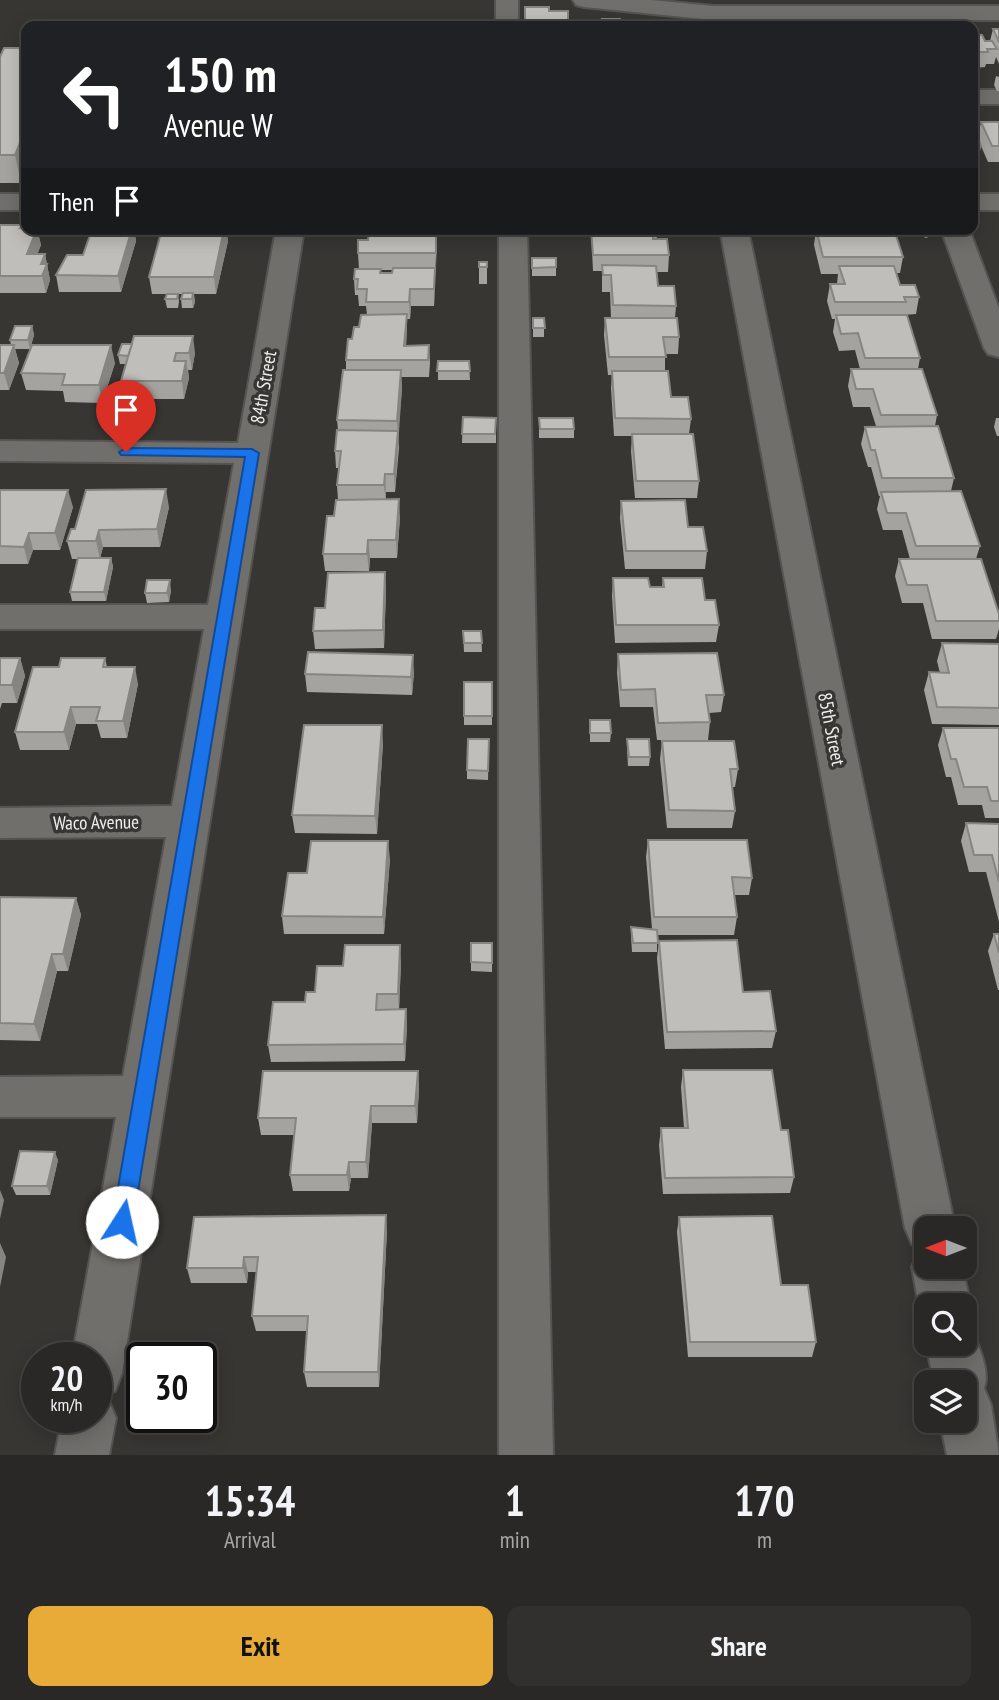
<!DOCTYPE html>
<html lang="en">
<head>
<meta charset="utf-8">
<style>
  body { margin:0; font-family:"PT Sans Narrow",sans-serif; background:#32302e; color:#f1f3f6; height:100vh; display:flex; flex-direction:column; font-size:26px; white-space:nowrap }
  * { box-sizing:border-box; margin:0 }
  p { font-size:23px; color:#a5a6a7 }
  .icon { flex:none; width:38px; height:38px; fill:none; stroke:currentColor; stroke-width:2; stroke-linecap:round; stroke-linejoin:round }
  .map { position:relative; height:1455px; overflow:hidden }
  .side { display:flex; flex-direction:column; background:#2a2826; flex:1 }
  .side>* { flex:none }
  .guide { position:absolute; left:21px; top:21px; width:957px; height:214px; border-radius:14px; box-shadow:0 4px 18px #0003,0 0 0 2px #464443; background:#202124; color:#fff; overflow:hidden }
  .needle { width:46px; rotate:270deg }
  .controls { position:absolute; left:914px; top:1216px; display:grid; gap:14px }
  .controls a { display:grid; place-items:center; width:63px; height:63px; border-radius:14px; background:#2a2826; box-shadow:0 4px 18px #0003,0 0 0 2px #464443; font-size:35px }
  .speed { position:absolute; left:21px; top:1342px; display:flex; gap:14px; font-size:35px; font-weight:700; text-align:center }
  .speed>* { display:grid; place-content:center; width:91px; height:91px; border-radius:50%; background:#2a2826; box-shadow:0 4px 18px #0003,0 0 0 2px #464443; line-height:1 }
  .speed small { font-size:18px; font-weight:400 }
  .speed .limit { border:4px solid #111; border-radius:10px; background:#fff; color:#111 }
  .pin { position:absolute; display:grid; place-items:center; width:60px; height:60px; color:#fff; margin:-72px -30px; border-radius:50% 50% 50% 0; rotate:-45deg; box-shadow:0 0 7px #0007 }
  .pin .icon { rotate:45deg }
  .me { position:absolute; width:77px; margin:-38px; rotate:10deg; stroke-linejoin:round; filter:drop-shadow(0 0 5px #0008) }
  .turn { display:flex; align-items:center; gap:24px; height:147px; padding:0 28px; font-size:32px }
  .turn .icon { width:91px; height:91px; stroke-width:2.5 }
  .turn b { display:block; font-size:49px; line-height:60px }
  .then { display:flex; align-items:center; height:66px; padding:0 28px; background:#0003; gap:14px; font-size:26px }
  .eta { display:flex; justify-content:space-evenly; align-items:center; height:119px; text-align:center }
  .eta b { font-size:42px; font-weight:600; line-height:49px }
  .primary-button { display:flex; gap:14px; margin-top:auto; padding:14px 28px }
  .primary-button a { flex:1; height:80px; border-radius:14px; background:#e8ab37; color:#111; font-size:28px; font-weight:600; line-height:80px; text-align:center }
  .primary-button a+a { background:#32302e; color:#f1f3f6 }
  .map>svg:first-child { display:block }
  .lines { fill:none; stroke-linecap:round; stroke-linejoin:round }
  .minor-casing { stroke:#555452; stroke-width:4 }
  .minor { fill:#716f6c; fill-rule:evenodd }
  .wall { fill:#a5a3a0; fill-rule:evenodd }
  .shaded-wall { fill:#868582 }
  .building { fill:#c0beba; stroke:#868582; stroke-width:2 }
  .route { fill:#1a73e8; stroke:#114b97; stroke-width:2 }
  .labels { text-anchor:middle; stroke-width:7; stroke-linejoin:round; paint-order:stroke }
  .street-label { font-size:19px; fill:#f0efed; stroke:#383633 }
</style>
</head>
<body>
<div class="map">
<svg width="999" height="1455" viewBox="0 0 999 1455">
  <rect width="100%" height="100%" fill="#383633"/>
  <g class="lines">
    <defs>
      <g id="minor">
        <rect x="496" y="0" width="22" height="26"/>
        <polygon points="573,0 651,0 713,6 999,6 999,20 713,20 584,7 576,5"/>
        <rect x="973" y="90" width="26" height="14"/>
        <rect x="0" y="194" width="26" height="16"/>
        <rect x="973" y="194" width="26" height="16"/>
        <polygon points="276,229 304,229 122,1373 115,1391 102,1397 108,1399 116,1418 109,1455 55,1455 62,1418 96,1418 96,1358 72,1358 116,1117 0,1117 0,1077 123,1076 166,837 0,838 0,808 172,806 204,629 0,629 0,605 208,605 234,463 0,461 0,441 238,443"/>
        <polygon points="499,229 527,229 553,1455 499,1455"/>
        <polygon points="720,229 748,229 955,1228 926,1228 926,1267 962,1267 971,1306 964,1321 964,1306 926,1306 926,1321 919,1306 912,1267 919,1250 923,1248 912,1244 905,1228"/>
        <polygon points="941,229 969,229 999,309 999,357 988,354 984,348"/>
        <path d="M 964,1323 L 970,1326 C 977,1342 991,1372 984,1388 L 991,1405 L 999,1455 L 947,1455 L 940,1421 L 964,1421 L 964,1382 L 934,1382 L 926,1344 L 964,1344 Z"/>
      </g>
    </defs>
    <use href="#minor" class="minor-casing"/>
    <use href="#minor" class="minor"/>
  </g>
  <g class="wall">
    <polygon points="993,29 999,29 999,64 996,57 994,64 986,64 985,67 973,68 973,34 985,41 990,41"/>
    <polygon points="26,48 26,170 21,183 0,183 0,57"/>
    <polygon points="996,76 999,77 999,91 997,91 994,85"/>
    <polygon points="981,122 999,122 999,162 988,162 981,146 978,162 973,162 973,126 978,137"/>
    <polygon points="0,225 37,229 41,245 37,254 45,254 50,280 46,293 0,293"/>
    <polygon points="92,229 134,229 136,241 121,292 59,292 56,275 83,255"/>
    <polygon points="162,229 186,229 187,232 202,232 202,229 226,229 228,241 216,294 194,294 195,302 193,308 182,308 181,299 182,294 178,294 179,302 178,308 167,308 165,299 166,294 152,294 149,277"/>
    <path d="M 437,229 L 434,306 L 411,306 L 410,319 L 407,319 L 406,346 L 429,345 L 430,363 L 429,377 L 401,377 L 402,388 L 398,434 L 399,448 L 395,492 L 386,492 L 386,499 L 400,517 L 397,558 L 370,558 L 369,571 L 325,571 L 323,554 L 338,500 L 337,485 L 339,468 L 336,468 L 335,451 L 338,430 L 337,420 L 346,370 L 346,360 L 352,339 L 367,315 L 366,306 L 359,306 L 358,295 L 355,295 L 354,279 L 359,269 L 358,253 L 368,240 ZM 381,270 L 393,270 L 392,273 L 381,273 Z"/>
    <rect x="574" y="229" width="16" height="4"/>
    <polygon points="591,229 656,229 657,239 669,255 668,272 657,272 658,286 676,306 675,318 679,337 678,354 665,354 665,371 671,397 691,419 689,434 699,481 697,498 635,498 631,451 632,436 614,436 611,388 612,375 608,375 604,335 605,318 611,318 610,292 602,292 602,271 593,271"/>
    <polygon points="816,229 903,257 900,273 897,273 900,285 919,297 916,314 903,315 920,358 918,369 937,415 935,426 954,478 951,491 980,546 976,559 999,614 999,629 996,639 932,639 923,603 902,603 895,576 899,559 910,559 902,530 883,530 877,509 880,496 879,496 871,467 868,467 861,444 865,427 876,426 870,407 853,407 848,386 851,369 860,369 855,350 839,351 833,332 835,319 832,319 827,301 830,284 837,284 838,274 821,274 814,245"/>
    <polygon points="918,229 940,229 939,232 926,238 917,234"/>
    <rect x="532" y="258" width="24" height="18"/>
    <polygon points="479,262 487,267 487,284 479,284"/>
    <rect x="533" y="318" width="11" height="19"/>
    <polygon points="32,326 34,335 30,349 15,349 19,363 9,390 0,390 0,345 11,345 10,340"/>
    <polygon points="122,344 195,353 192,370 188,370 189,378 184,399 124,399 121,381 126,364 120,364 118,355"/>
    <polygon points="438,361 469,361 470,380 438,380"/>
    <polygon points="115,363 102,403 65,402 63,391 26,390 21,373"/>
    <polygon points="463,417 496,418 496,443 462,443"/>
    <polygon points="539,418 574,429 574,438 539,438"/>
    <polygon points="996,418 999,418 999,436 997,436 994,427"/>
    <polygon points="0,490 73,507 60,550 33,550 28,564 0,564"/>
    <polygon points="621,501 688,527 707,551 705,569 625,569 620,518"/>
    <polygon points="169,507 160,547 103,547 100,558 111,558 113,567 106,601 72,601 70,592 77,559 72,559 67,541 75,529"/>
    <polygon points="385,572 386,590 384,648 315,649 313,631"/>
    <polygon points="613,578 650,587 662,587 663,578 705,600 719,625 716,642 615,643 612,596"/>
    <polygon points="171,590 169,602 147,603 145,593"/>
    <polygon points="463,631 481,631 482,652 464,652"/>
    <polygon points="942,643 999,644 999,725 932,724 924,690 929,672 940,673 937,661"/>
    <polygon points="618,654 724,695 721,712 709,713 710,722 708,740 657,740 653,707 620,707 617,672"/>
    <polygon points="0,658 20,658 25,676 17,703 2,703 0,709"/>
    <polygon points="105,658 107,667 138,684 127,738 101,738 97,724 76,724 69,750 20,750 15,732 59,667"/>
    <polygon points="414,672 412,695 307,692 305,674"/>
    <rect x="464" y="682" width="28" height="43"/>
    <polygon points="590,720 611,733 610,742 590,742"/>
    <polygon points="943,728 999,728 999,818 985,818 982,805 958,805 951,777 946,777 938,745"/>
    <polygon points="489,739 488,780 467,779 467,770"/>
    <polygon points="627,739 650,757 649,766 628,766 627,748"/>
    <polygon points="662,741 738,769 735,787 732,787 735,811 732,828 667,828 660,759"/>
    <polygon points="383,743 377,834 295,833 292,815"/>
    <polygon points="966,823 999,824 999,922 986,872 969,872 961,841"/>
    <polygon points="648,840 752,878 749,895 734,895 737,917 734,935 657,935 657,952 632,952 631,936 631,927 652,929 646,857"/>
    <polygon points="390,859 384,934 284,934 282,916 307,873"/>
    <polygon points="0,897 76,898 81,915 68,971 57,971 40,1041 0,1040"/>
    <polygon points="994,934 999,934 999,990 998,990 988,951"/>
    <polygon points="659,941 743,992 776,1031 772,1048 665,1049 657,958"/>
    <polygon points="471,943 492,943 492,972 471,971"/>
    <polygon points="401,962 399,1009 406,1009 407,1026 405,1061 271,1062 268,1045 305,1002 343,966"/>
    <polygon points="683,1070 781,1130 794,1177 790,1193 663,1194 659,1145 661,1128 684,1128 681,1087"/>
    <polygon points="418,1071 419,1088 417,1123 372,1123 368,1178 351,1178 349,1191 293,1191 290,1175 294,1135 261,1135 258,1118"/>
    <polygon points="58,1160 50,1195 16,1195 12,1186"/>
    <polygon points="679,1217 781,1285 816,1342 812,1357 688,1357 677,1232"/>
    <polygon points="387,1230 379,1387 307,1387 304,1372 307,1331 256,1331 252,1316 257,1272 248,1272 247,1283 191,1283 187,1268"/>
  </g>
  <g class="shaded-wall">
    <polygon points="25,130 26,136 26,170 21,183 15,155"/>
    <polygon points="37,229 41,245 31,271 27,254"/>
    <polygon points="132,229 134,229 136,241 121,292 118,276"/>
    <polygon points="224,229 226,229 228,241 216,294 214,277"/>
    <polygon points="436,229 437,242 436,269"/>
    <polygon points="929,229 940,229 939,232 926,238 928,230"/>
    <polygon points="45,254 50,280 46,293 42,276 41,264"/>
    <polygon points="435,268 435,285 434,306 434,289"/>
    <polygon points="410,289 411,306 410,319 409,302"/>
    <polygon points="193,293 195,302 193,308 192,299"/>
    <polygon points="407,314 407,331 405,363 404,346"/>
    <polygon points="32,326 34,335 30,349 28,340"/>
    <polygon points="193,336 195,353 192,370 189,353"/>
    <polygon points="14,345 19,363 9,390 4,373"/>
    <polygon points="111,345 115,363 102,403 99,385"/>
    <polygon points="186,361 189,378 184,399 182,381"/>
    <polygon points="401,370 402,388 395,492 394,474 398,435 397,421"/>
    <polygon points="385,474 386,492 386,503 384,485"/>
    <polygon points="166,489 169,507 160,547 157,529"/>
    <polygon points="68,490 73,507 60,550 55,533"/>
    <polygon points="399,499 400,517 397,558 396,540"/>
    <polygon points="99,530 103,547 100,559 96,541"/>
    <polygon points="29,533 33,550 28,564 24,547"/>
    <polygon points="368,540 370,558 369,571 367,554"/>
    <polygon points="111,558 113,567 106,601 104,592"/>
    <polygon points="385,572 386,590 384,648 383,630"/>
    <polygon points="170,580 171,590 169,602 167,593"/>
    <polygon points="413,655 414,672 412,695 411,677"/>
    <polygon points="20,658 25,676 17,703 12,685"/>
    <polygon points="135,667 138,684 127,738 123,721"/>
    <polygon points="71,707 76,724 69,750 64,732"/>
    <polygon points="382,725 383,743 377,834 375,816"/>
    <polygon points="388,841 390,859 384,934 383,917"/>
    <polygon points="76,898 81,915 68,971 63,954"/>
    <polygon points="400,945 401,962 399,1011 398,994"/>
    <polygon points="52,954 57,971 40,1041 34,1024"/>
    <polygon points="406,1009 407,1026 405,1061 404,1044"/>
    <polygon points="418,1071 419,1088 417,1123 415,1106"/>
    <polygon points="371,1106 372,1123 368,1178 366,1162"/>
    <polygon points="55,1152 58,1160 50,1195 47,1186"/>
    <polygon points="349,1162 351,1178 349,1191 347,1175"/>
    <polygon points="0,1190 4,1200 0,1219"/>
    <polygon points="386,1215 387,1230 379,1387 378,1372"/>
    <polygon points="0,1243 6,1257 0,1287"/>
    <polygon points="244,1257 248,1272 247,1283 243,1268"/>
  </g>
  <g class="building">
    <polygon points="525,7 549,7 549,11 568,11 568,26 525,26"/>
    <polygon points="602,19 620,19 621,26 603,26"/>
    <rect x="629" y="23" width="23" height="3"/>
    <polygon points="732,25 757,25 757,26 733,26"/>
    <polygon points="993,29 999,29 999,42"/>
    <polygon points="973,34 982,35 985,41 992,41 997,49 987,49 988,52 973,52"/>
    <polygon points="4,48 26,48 26,130 25,130 15,155 0,155 0,57"/>
    <polygon points="981,122 999,122 999,146 992,146"/>
    <polygon points="973,126 981,146 973,146"/>
    <polygon points="0,225 22,225 20,228 37,229 27,254 45,254 41,264 47,264 42,276 0,276"/>
    <polygon points="92,229 132,229 118,276 56,275 67,255 83,255"/>
    <polygon points="162,229 185,229 184,232 202,232 202,229 224,229 214,277 149,277"/>
    <polygon points="369,229 436,229 436,253 358,253 358,240 368,240"/>
    <polygon points="591,229 656,229 657,234 653,234 653,239 667,239 669,255 593,255"/>
    <polygon points="816,229 894,229 903,257 823,257"/>
    <polygon points="532,258 556,258 556,267 532,268"/>
    <rect x="479" y="262" width="8" height="5"/>
    <polygon points="602,265 656,266 658,286 674,286 676,306 613,305 611,275 603,275"/>
    <polygon points="839,266 894,266 900,285 915,285 919,297 904,297 906,302 835,302 830,284 845,284"/>
    <polygon points="393,268 435,268 434,289 410,289 409,302 366,302 367,289 357,289 358,279 354,279 355,269 381,269 380,273 392,273"/>
    <polygon points="183,293 193,293 192,299 181,299"/>
    <polygon points="167,294 178,294 177,299 165,299"/>
    <polygon points="407,314 404,346 429,345 428,360 346,360 348,339 352,339 354,327 359,327 361,315"/>
    <polygon points="836,315 907,315 920,358 865,358 858,333 841,334"/>
    <polygon points="533,318 544,318 545,328 533,328"/>
    <polygon points="605,318 677,318 679,337 663,337 666,357 609,357"/>
    <polygon points="15,326 32,326 28,340 10,340"/>
    <polygon points="134,336 193,336 189,353 176,353 174,361 186,361 182,381 121,381"/>
    <polygon points="122,344 132,344 128,356 118,355"/>
    <polygon points="0,345 14,345 4,373 0,373"/>
    <polygon points="32,345 111,345 99,385 62,385 65,374 21,373"/>
    <polygon points="438,361 469,361 470,371 437,371"/>
    <polygon points="851,369 922,369 937,415 881,415 873,389 856,389"/>
    <polygon points="343,370 401,370 397,421 337,420"/>
    <polygon points="612,371 668,371 671,397 688,397 691,419 615,418"/>
    <polygon points="463,417 496,418 495,434 462,434"/>
    <polygon points="539,418 573,418 574,429 540,429"/>
    <polygon points="938,426 954,478 882,478 875,450 871,450 865,427"/>
    <polygon points="337,430 398,431 394,474 385,474 384,485 337,485 341,451 335,451"/>
    <polygon points="632,434 693,434 699,481 636,481"/>
    <polygon points="166,489 157,529 99,530 96,541 67,541 71,529 75,529 86,490"/>
    <polygon points="0,490 68,490 55,533 29,533 24,547 0,546"/>
    <polygon points="961,491 980,546 916,546 906,513 887,513 881,492"/>
    <polygon points="399,499 396,540 368,540 367,554 323,554 327,516 334,516 336,500"/>
    <polygon points="685,500 688,527 703,527 707,551 626,551 621,501"/>
    <polygon points="78,558 111,558 104,592 70,592"/>
    <polygon points="899,559 981,559 999,614 999,621 936,621 927,585 907,585"/>
    <polygon points="385,572 383,630 313,631 315,608 325,608 328,573"/>
    <polygon points="613,578 648,578 650,587 664,587 663,578 702,578 705,600 715,600 719,625 616,625"/>
    <polygon points="147,580 170,580 167,593 145,593"/>
    <polygon points="463,631 481,631 482,643 464,643"/>
    <polygon points="942,643 999,644 999,708 937,707 929,672 949,673"/>
    <polygon points="308,652 413,655 411,677 305,674"/>
    <polygon points="717,653 724,695 706,695 710,722 658,723 655,689 621,690 618,654"/>
    <polygon points="0,658 20,658 12,685 0,685"/>
    <polygon points="61,658 105,658 103,667 135,667 123,721 96,721 100,707 71,707 64,732 15,732 33,667 59,667"/>
    <rect x="464" y="682" width="28" height="34"/>
    <polygon points="590,720 610,720 611,733 590,733"/>
    <polygon points="304,725 382,725 375,816 292,815"/>
    <polygon points="943,728 999,728 999,801 991,801 987,787 964,787 956,759 951,759"/>
    <polygon points="468,739 489,739 488,771 467,770"/>
    <polygon points="627,739 649,739 650,757 629,757"/>
    <polygon points="662,741 734,741 738,769 730,769 735,811 669,810"/>
    <polygon points="966,823 999,824 999,882 992,855 974,855"/>
    <polygon points="648,840 747,840 752,878 732,877 737,917 654,917"/>
    <polygon points="311,841 388,841 383,917 282,916 288,873 307,873"/>
    <polygon points="0,897 76,898 63,954 52,954 34,1024 0,1023"/>
    <polygon points="631,927 657,930 658,943 633,943"/>
    <polygon points="994,934 999,934 999,953"/>
    <polygon points="737,940 743,992 770,991 776,1031 667,1032 659,941"/>
    <polygon points="471,943 492,943 492,963 471,962"/>
    <polygon points="345,945 400,945 398,994 377,994 376,1010 406,1009 404,1044 268,1045 273,1002 305,1002 306,992 315,992 317,966 343,966"/>
    <polygon points="683,1070 772,1070 781,1130 788,1130 794,1177 665,1178 661,1128 688,1128"/>
    <polygon points="263,1071 418,1071 415,1106 371,1106 366,1162 349,1162 347,1175 290,1175 296,1118 258,1118"/>
    <polygon points="20,1151 55,1152 47,1186 12,1186"/>
    <polygon points="386,1215 378,1372 304,1372 308,1316 252,1316 258,1257 244,1257 243,1268 187,1268 194,1217"/>
    <polygon points="772,1216 781,1285 808,1285 816,1342 690,1342 679,1217"/>
  </g>
  <polygon class="route" points="126,448 252,449 259,453 133,1222 130,1228 122,1231 115,1228 112,1222 245,457 121,455 119,452"/>
  <g class="labels">
    <g class="street-label">
      <text transform="translate(263 387) rotate(-80)" y="7">84th Street</text>
      <text transform="translate(832 729) rotate(79)" y="7">85th Street</text>
      <text transform="translate(96 822) rotate(-1)" y="7">Waco Avenue</text>
    </g>
  </g>
</svg>
<div class="controls">
<a><svg class="needle" viewBox="-14 -14 28 28"><path d="M0-13l5 13h-10z" fill="#e53935"/><path d="M0 13l5-13h-10z" fill="#a5a6a7"/></svg></a>
<a><svg class="icon" aria-label="search" viewBox="0 0 24 24"><circle cx="10" cy="10" r="6"/><path d="M15 15l6 6"/></svg></a>
<a><svg class="icon" aria-label="layers" viewBox="0 0 24 24"><path d="M12 4l9 5-9 5-9-5zM3 14l9 5 9-5"/></svg></a>
</div>
<div class="speed"><div>20<small>km/h</small></div><div class="limit">30</div></div>
<div class="pin" style="left:126px;top:452px;background:#d93025"><svg class="icon" aria-label="arrive" viewBox="0 0 24 24"><path d="M6 21V4h12l-3 4 3 4H6"/></svg></div>
<svg class="me" style="left:122px;top:1222px" viewBox="-20 -20 40 40"><circle r="19" fill="#fff"/><path d="M0-13L10 11 0 6-10 11z" fill="#1a73e8"/></svg>
<div class="guide">
<div class="turn"><svg class="icon" aria-label="left" viewBox="0 0 24 24"><path d="M17 20v-9H6M10 6l-5 5 5 5"/></svg><div><b>150 m</b>Avenue W</div></div>
<div class="then">Then<svg class="icon" aria-label="arrive" viewBox="0 0 24 24"><path d="M6 21V4h12l-3 4 3 4H6"/></svg></div>
</div>
</div>
<section class="side">
<div class="eta">
<div><b>15:34</b><p>Arrival</p></div>
<div><b>1</b><p>min</p></div>
<div><b>170</b><p>m</p></div>
</div>
<div class="primary-button"><a>Exit</a><a>Share</a></div>
</section>
</body>
</html>
